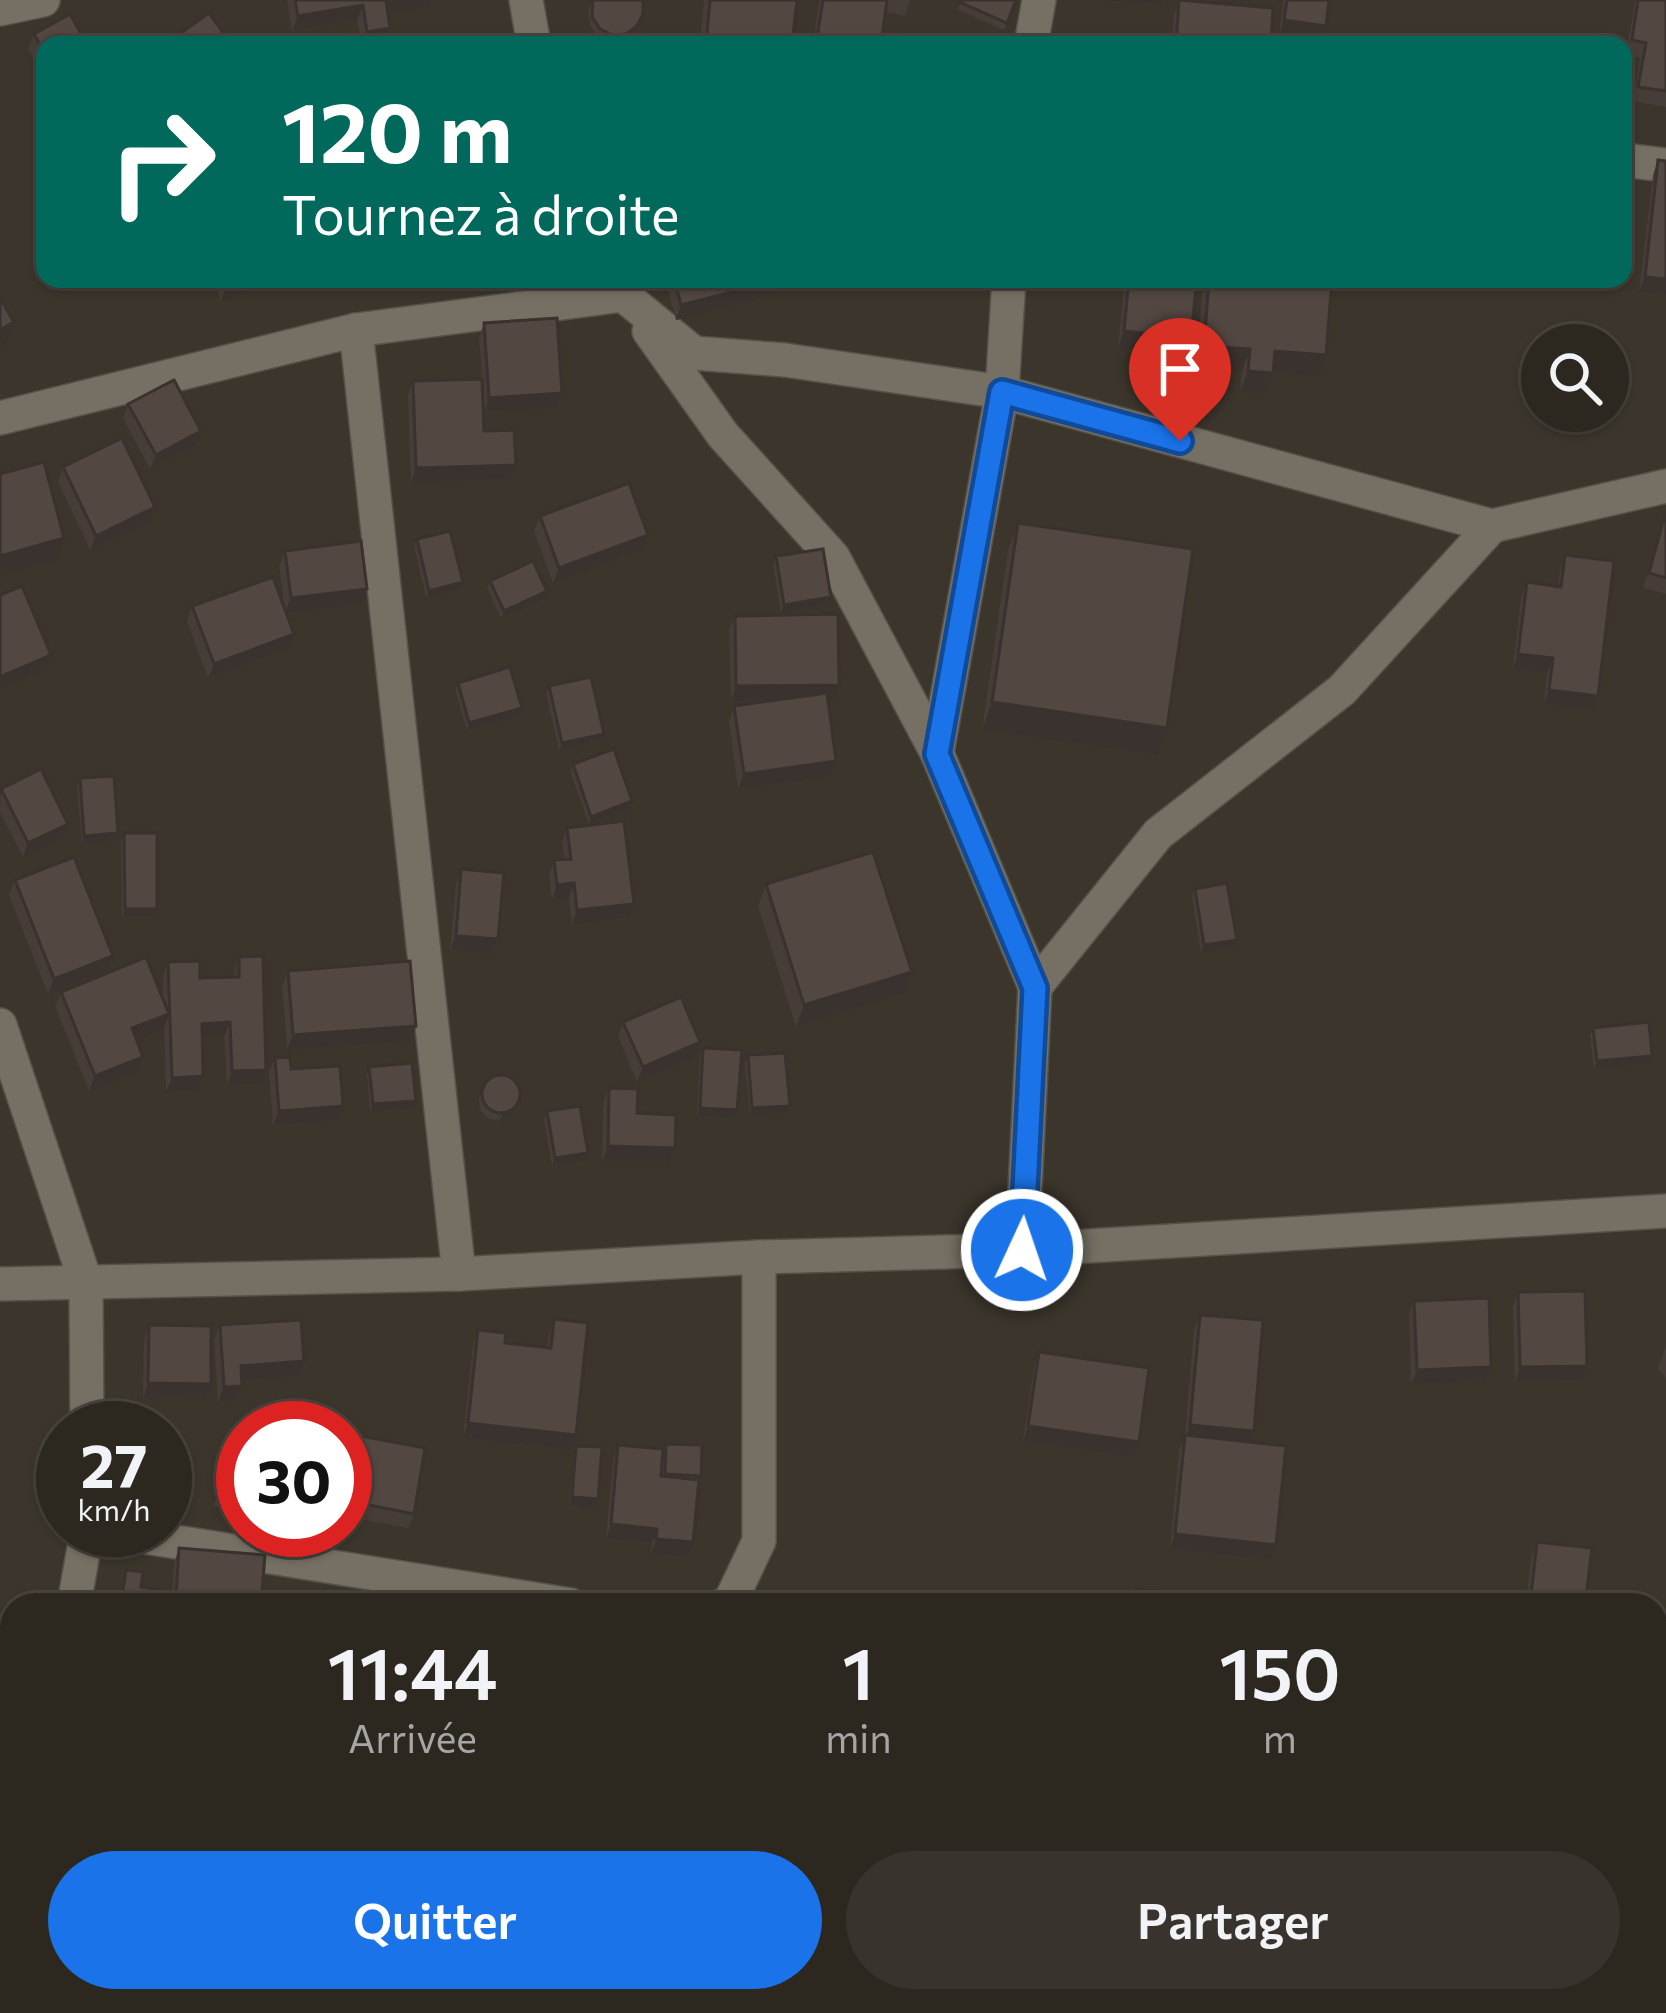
<!DOCTYPE html>
<html lang="fr">
<head>
<meta charset="utf-8">
<style>
  body { margin:0; font-family:Commissioner,sans-serif; background:#38342d; color:#f1f3f6; height:100vh; display:flex; flex-direction:column; font-size:45px; white-space:nowrap }
  * { box-sizing:border-box; margin:0 }
  p { font-size:39px; color:#a6a6a5 }
  .icon { flex:none; width:66px; height:66px; fill:none; stroke:currentColor; stroke-width:2; stroke-linecap:round; stroke-linejoin:round }
  .map { position:relative; flex:1; overflow:hidden }
  .panel { position:absolute; left:0px; top:1593px; width:1668px; height:420px; display:flex; flex-direction:column; background:#2c2820; border-radius:36px 36px 0 0; box-shadow:0 3px 9px #0004,0 0 0 3px #48443e }
  .panel>* { flex:none }
  .top-card { position:absolute; left:36px; top:36px; width:1596px; height:252px; border-radius:24px; box-shadow:0 3px 9px #0004,0 0 0 3px #48443e; background:#00695c; color:#fff; overflow:hidden }
  .tools { position:absolute; left:1521px; top:324px; display:grid; gap:24px }
  .tools a { display:grid; place-items:center; width:108px; height:108px; border-radius:50%; background:#2c2820; box-shadow:0 3px 9px #0004,0 0 0 3px #48443e; font-size:60px }
  .speed { position:absolute; left:36px; top:1401px; display:flex; gap:24px; font-size:60px; font-weight:700; text-align:center }
  .speed>* { display:grid; place-content:center; width:156px; height:156px; border-radius:50%; background:#2c2820; box-shadow:0 3px 9px #0004,0 0 0 3px #48443e; line-height:1 }
  .speed small { font-size:30px; font-weight:400 }
  .speed .limit { border:18px solid #d22; background:#fff; color:#111 }
  .pin { position:absolute; display:grid; place-items:center; width:102px; height:102px; color:#fff; margin:-123px -51px; border-radius:50% 50% 50% 0; rotate:-45deg; box-shadow:0 0 12px #0007 }
  .pin .icon { rotate:45deg }
  .me { position:absolute; width:132px; margin:-66px; rotate:3deg; stroke-linejoin:round; filter:drop-shadow(0 0 9px #0008) }
  .turn { display:flex; align-items:center; gap:42px; height:252px; padding:0 48px; font-size:54px }
  .turn .icon { width:156px; height:156px; stroke-width:2.5 }
  .turn b { display:block; font-size:84px; line-height:102px }
  .eta { display:flex; justify-content:space-evenly; align-items:center; height:204px; text-align:center }
  .eta b { font-size:72px; font-weight:600; line-height:84px }
  .cta { display:flex; gap:24px; margin-top:auto; padding:24px 48px }
  .cta a { flex:1; height:138px; border-radius:72px; background:#1a73e8; color:#fff; font-size:48px; font-weight:600; line-height:138px; text-align:center }
  .cta a+a { background:#38342d; color:#f1f3f6 }
  .map>svg:first-child { display:block }
  .lines { fill:none; stroke-linecap:round; stroke-linejoin:round }
  .minor-casing { stroke:#555148; stroke-width:36 }
  .secondary-casing { stroke:#555148; stroke-width:36 }
  .minor { stroke:#767064; stroke-width:33 }
  .secondary { stroke:#767064; stroke-width:33 }
  .wall { fill:#473d38 }
  .shaded-wall { fill:#3a322e }
  .building { fill:#534741; stroke:#3a322e; stroke-width:3 }
  .route-casing { stroke:#114b97; stroke-width:30 }
  .route { stroke:#1a73e8; stroke-width:21 }
</style>
</head>
<body>
<div class="map">
<svg width="1666" height="2013" viewBox="0 0 1666 2013">
  <rect width="100%" height="100%" fill="#3b352b"/>
  <g class="lines">
    <defs>
      <g id="minor">
        <polyline points="526,0 534,45"/>
        <polyline points="0,9 43,0"/>
        <polyline points="1031,45 1039,0"/>
        <polyline points="1623,160 1666,165"/>
        <polyline points="356,330 459,1274"/>
        <polyline points="649,331 723,435 833,557 937,753 1035,987 1022,1250"/>
        <polyline points="0,418 356,330 623,295 694,353 785,360 1002,392 1492,526 1666,486"/>
        <polyline points="937,753 1002,392 1009,279"/>
        <polyline points="1035,987 1158,834 1342,690 1492,526"/>
        <polyline points="0,1025 86,1283 87,1428"/>
        <polyline points="101,1530 571,1605"/>
        <polyline points="74,1605 87,1530"/>
        <polyline points="723,1605 730,1602 759,1541 759,1257"/>
        <polyline points="0,1879 12,1880"/>
        <polyline points="8,2013 12,1986"/>
      </g>
      <polyline id="secondary" points="0,1284 459,1274 759,1257 1022,1250 1666,1211"/>
    </defs>
    <use href="#minor" class="minor-casing"/>
    <use href="#secondary" class="secondary-casing"/>
    <use href="#minor" class="minor"/>
    <use href="#secondary" class="secondary"/>
  </g>
  <g class="wall">
    <polygon points="287,0 432,0 429,7 388,15 390,28 385,43 372,45 362,45 357,20 292,31"/>
    <polygon points="593,0 643,14 634,34 623,41 609,43 597,36 590,25 588,10"/>
    <polygon points="704,0 797,0 792,45 700,45"/>
    <polygon points="819,0 910,0 905,16 886,12 881,45 813,45"/>
    <polygon points="961,0 1017,0 1004,30 958,10"/>
    <polygon points="1179,0 1271,45 1172,45 1174,15"/>
    <polygon points="1283,0 1329,0 1326,26 1320,40 1279,35"/>
    <polygon points="1635,0 1666,0 1666,107 1633,101 1640,58 1626,55"/>
    <polygon points="34,34 45,45 45,78 28,49"/>
    <polygon points="1658,160 1666,161 1666,295 1639,292 1653,175"/>
    <polygon points="214,279 289,279 221,301"/>
    <polygon points="665,279 774,279 770,296 676,320"/>
    <polygon points="1125,279 1197,279 1191,338 1186,353 1118,346"/>
    <polygon points="1203,279 1332,279 1319,377 1273,373 1266,394 1240,392 1242,371 1196,367"/>
    <polygon points="484,323 562,393 557,408 484,412 484,431 516,465 511,479 411,483 408,395 413,381 482,379 479,337"/>
    <polygon points="128,404 196,446 150,469 123,418"/>
    <polygon points="63,467 150,522 90,550 58,481"/>
    <polygon points="1665,514 1666,514 1666,594 1643,588"/>
    <polygon points="540,516 642,550 553,583 534,531"/>
    <polygon points="1018,523 1157,755 982,730 1008,550"/>
    <polygon points="417,539 460,590 426,598 414,546"/>
    <polygon points="285,551 362,604 286,613 289,649 208,678 187,621 192,606 285,610 279,566"/>
    <polygon points="1565,555 1593,710 1544,704 1547,673 1513,668 1521,597 1527,582 1558,586 1560,570"/>
    <polygon points="776,556 831,597 828,604 781,613 773,564"/>
    <polygon points="490,581 544,599 501,619 487,588"/>
    <polygon points="735,616 834,699 828,699 836,761 831,776 738,789 729,721 734,706 779,700 731,701 729,630"/>
    <polygon points="458,683 522,708 519,716 467,731 455,690"/>
    <polygon points="549,686 604,734 601,741 559,750 546,694"/>
    <polygon points="573,764 632,801 629,809 589,824 570,771"/>
    <polygon points="80,778 116,841 82,843 77,786"/>
    <polygon points="1,789 68,824 62,839 23,857 0,812"/>
    <polygon points="567,828 629,918 572,925 569,898 552,900 549,875 554,860 564,860 562,842"/>
    <polygon points="124,833 157,909 155,916 122,917 121,841"/>
    <polygon points="461,869 498,939 493,954 450,950 456,884"/>
    <polygon points="15,880 113,956 107,971 48,994 9,895"/>
    <polygon points="766,884 904,994 796,1027 758,906"/>
    <polygon points="1195,889 1237,940 1234,948 1201,953 1192,896"/>
    <polygon points="239,957 266,1070 261,1084 227,1085 224,1037 202,1038 203,1076 198,1091 166,1092 164,1027 136,1039 143,1057 138,1072 89,1091 55,1006 61,992 163,1000 163,977 168,962 200,978 233,977"/>
    <polygon points="288,971 416,1026 410,1041 287,1050 282,986"/>
    <polygon points="623,1022 695,1057 637,1082 618,1036"/>
    <polygon points="1593,1028 1652,1056 1650,1063 1594,1069 1590,1035"/>
    <polygon points="703,1048 735,1118 697,1116 700,1055"/>
    <polygon points="748,1055 790,1106 787,1113 750,1115 745,1063"/>
    <polygon points="275,1058 291,1069 338,1120 273,1126 269,1072"/>
    <polygon points="369,1067 416,1101 413,1108 370,1112 367,1075"/>
    <polygon points="609,1088 675,1148 669,1162 602,1161 603,1103"/>
    <polygon points="482,1091 517,1105 511,1115 500,1121 489,1119 480,1110 479,1098"/>
    <polygon points="547,1111 585,1160 552,1166 544,1119"/>
    <polygon points="1518,1292 1582,1380 1515,1382 1513,1307"/>
    <polygon points="1414,1301 1491,1367 1486,1382 1411,1384 1409,1315"/>
    <polygon points="1200,1315 1254,1431 1250,1442 1271,1560 1170,1549 1179,1450 1185,1435 1194,1330"/>
    <polygon points="554,1319 576,1435 571,1450 463,1438 473,1344 478,1330 505,1343 547,1348 549,1334"/>
    <polygon points="149,1325 205,1399 143,1398 144,1340"/>
    <polygon points="220,1325 298,1376 242,1380 242,1386 236,1401 218,1402 214,1340"/>
    <polygon points="1666,1346 1666,1379 1658,1368"/>
    <polygon points="1039,1352 1139,1442 1133,1457 1023,1441 1034,1367"/>
    <polygon points="361,1436 414,1514 408,1528 345,1516 355,1451"/>
    <polygon points="666,1444 698,1483 688,1557 651,1554 652,1543 606,1539 613,1460 618,1445 662,1476 663,1451"/>
    <polygon points="576,1446 596,1507 569,1505 574,1453"/>
    <polygon points="224,1464 243,1469 243,1513 213,1506"/>
    <polygon points="1537,1542 1585,1605 1526,1605 1531,1556"/>
    <polygon points="179,1548 261,1605 171,1605 174,1563"/>
  </g>
  <g class="shaded-wall">
    <polygon points="394,0 432,0 429,7 381,16 386,1"/>
    <polygon points="1099,0 1162,0 1161,3"/>
    <polygon points="363,5 357,20 292,31 298,16"/>
    <polygon points="643,14 634,34 623,41 609,43 612,35"/>
    <polygon points="1284,20 1326,26 1320,40 1279,35"/>
    <polygon points="390,28 385,43 363,45 367,32"/>
    <polygon points="1645,277 1666,279 1666,295 1639,292"/>
    <polygon points="248,279 289,279 221,301 226,286"/>
    <polygon points="1579,279 1611,279 1610,283"/>
    <polygon points="775,281 770,296 676,320 681,305"/>
    <polygon points="14,322 6,343 0,347 0,330"/>
    <polygon points="1124,331 1191,338 1186,353 1118,346"/>
    <polygon points="1204,346 1250,349 1242,371 1196,367"/>
    <polygon points="1275,351 1326,355 1319,377 1273,373 1266,394 1240,392 1248,371"/>
    <polygon points="562,393 557,408 484,412 489,398"/>
    <polygon points="201,431 196,446 150,469 156,455"/>
    <polygon points="516,465 511,479 411,483 416,468"/>
    <polygon points="155,507 150,522 90,550 96,536"/>
    <polygon points="648,535 642,550 553,583 559,568"/>
    <polygon points="64,538 56,560 0,575 0,556"/>
    <polygon points="463,582 460,590 426,598 429,591"/>
    <polygon points="367,589 362,604 285,613 291,598"/>
    <polygon points="547,591 544,599 501,619 504,611"/>
    <polygon points="831,597 828,604 781,613 784,605"/>
    <polygon points="294,634 289,649 208,678 214,664"/>
    <polygon points="1518,654 1553,658 1547,673 1513,668"/>
    <polygon points="51,655 45,670 0,689 0,677"/>
    <polygon points="839,685 834,699 731,701 736,686"/>
    <polygon points="1549,690 1598,696 1593,710 1544,704"/>
    <polygon points="992,702 1167,728 1157,755 982,730"/>
    <polygon points="522,708 519,716 467,731 469,723"/>
    <polygon points="604,734 601,741 559,750 562,743"/>
    <polygon points="836,761 831,776 738,789 744,774"/>
    <polygon points="632,801 629,809 589,824 591,817"/>
    <polygon points="68,824 62,839 23,857 28,843"/>
    <polygon points="118,833 116,841 82,843 84,836"/>
    <polygon points="574,883 569,898 552,900 557,885"/>
    <polygon points="634,904 629,918 572,925 577,910"/>
    <polygon points="125,909 157,909 155,916 122,917"/>
    <polygon points="456,936 498,939 493,954 450,950"/>
    <polygon points="1237,940 1234,948 1201,953 1204,945"/>
    <polygon points="113,956 107,971 48,994 54,979"/>
    <polygon points="912,972 904,994 796,1027 804,1005"/>
    <polygon points="169,1014 164,1028 127,1043 132,1028"/>
    <polygon points="230,1022 224,1037 196,1038 202,1024"/>
    <polygon points="416,1026 410,1041 287,1050 293,1035"/>
    <polygon points="700,1042 695,1057 637,1082 643,1067"/>
    <polygon points="1652,1056 1650,1063 1594,1069 1597,1061"/>
    <polygon points="143,1057 138,1072 89,1091 95,1076"/>
    <polygon points="266,1070 261,1084 227,1085 232,1071"/>
    <polygon points="203,1076 198,1091 166,1092 172,1078"/>
    <polygon points="520,1098 511,1115 500,1121 503,1113"/>
    <polygon points="416,1101 413,1108 370,1112 373,1104"/>
    <polygon points="343,1106 338,1120 273,1126 279,1111"/>
    <polygon points="790,1106 787,1113 750,1115 752,1108"/>
    <polygon points="700,1108 737,1110 735,1118 697,1116"/>
    <polygon points="608,1146 675,1148 669,1162 602,1161"/>
    <polygon points="588,1153 585,1160 552,1166 555,1158"/>
    <polygon points="304,1361 298,1376 235,1381 241,1366"/>
    <polygon points="1587,1366 1582,1380 1515,1382 1520,1367"/>
    <polygon points="1491,1367 1486,1382 1411,1384 1417,1370"/>
    <polygon points="148,1383 211,1384 205,1399 143,1398"/>
    <polygon points="242,1386 236,1401 218,1402 224,1387"/>
    <polygon points="468,1423 576,1435 571,1450 463,1438"/>
    <polygon points="1190,1425 1254,1431 1249,1445 1185,1440"/>
    <polygon points="1028,1426 1139,1442 1133,1457 1023,1441"/>
    <polygon points="572,1497 598,1499 596,1507 569,1505"/>
    <polygon points="611,1524 657,1529 652,1543 606,1539"/>
    <polygon points="1175,1534 1276,1545 1271,1560 1170,1549"/>
    <polygon points="656,1539 693,1542 688,1557 651,1554"/>
    <polygon points="176,1597 261,1605 173,1605"/>
    <polygon points="0,1692 12,1694 12,1709 0,1708"/>
    <polygon points="1656,1728 1666,1729 1666,1745 1656,1743"/>
  </g>
  <g class="building">
    <polygon points="295,0 394,0 386,1 390,28 367,32 363,5 298,16"/>
    <polygon points="593,0 643,0 643,14 637,26 626,34 612,35 600,29 592,17"/>
    <polygon points="710,0 797,0 792,45 706,45"/>
    <polygon points="823,0 887,0 881,45 863,45 817,38"/>
    <polygon points="961,0 1016,0 1007,23 960,2"/>
    <polygon points="1179,0 1273,8 1271,45 1176,45"/>
    <polygon points="1287,0 1329,0 1326,26 1284,20"/>
    <polygon points="1638,0 1666,0 1666,91 1638,87 1646,43 1632,40"/>
    <polygon points="209,13 232,45 164,45"/>
    <polygon points="70,14 87,45 45,45 45,54 34,34"/>
    <polygon points="1658,160 1666,161 1666,279 1645,277"/>
    <polygon points="1623,164 1629,165 1623,215"/>
    <polygon points="224,279 248,279 226,286"/>
    <polygon points="674,279 774,279 775,281 681,305"/>
    <polygon points="1129,279 1197,279 1191,338 1124,331"/>
    <polygon points="1209,279 1332,279 1326,355 1275,351 1273,373 1248,371 1250,349 1204,346"/>
    <polygon points="0,298 14,322 0,330"/>
    <polygon points="557,318 562,393 489,398 484,323"/>
    <polygon points="482,379 484,431 514,430 516,465 416,468 413,381"/>
    <polygon points="174,380 201,431 156,455 128,404"/>
    <polygon points="122,438 155,507 96,536 63,467"/>
    <polygon points="44,462 64,538 0,556 0,474"/>
    <polygon points="629,483 648,535 559,568 540,516"/>
    <polygon points="1665,514 1666,514 1666,578 1649,573"/>
    <polygon points="1018,523 1193,549 1167,728 992,702"/>
    <polygon points="450,531 463,582 429,591 417,539"/>
    <polygon points="361,541 367,589 291,598 285,551"/>
    <polygon points="823,549 831,597 784,605 776,556"/>
    <polygon points="1565,555 1614,561 1598,696 1549,690 1553,658 1518,654 1527,582 1561,587"/>
    <polygon points="533,561 547,591 504,611 490,581"/>
    <polygon points="273,577 294,634 214,664 192,606"/>
    <polygon points="22,586 51,655 0,677 0,595"/>
    <polygon points="838,614 839,685 736,686 735,616"/>
    <polygon points="510,667 522,708 469,723 458,683"/>
    <polygon points="591,677 604,734 562,743 549,686"/>
    <polygon points="827,693 836,761 744,774 734,706"/>
    <polygon points="614,749 632,801 591,817 573,764"/>
    <polygon points="41,769 68,824 28,843 1,789"/>
    <polygon points="114,776 118,833 84,836 80,778"/>
    <polygon points="624,821 634,904 577,910 574,883 557,885 554,860 571,859 567,828"/>
    <polygon points="124,833 157,833 157,909 125,909"/>
    <polygon points="873,852 912,972 804,1005 766,884"/>
    <polygon points="74,857 113,956 54,979 15,880"/>
    <polygon points="461,869 504,873 498,939 456,936"/>
    <polygon points="1227,883 1237,940 1204,945 1195,889"/>
    <polygon points="263,956 266,1070 232,1071 230,1022 202,1024 203,1076 172,1078 168,962 200,961 200,978 239,977 239,957"/>
    <polygon points="146,957 169,1014 132,1028 143,1057 95,1076 61,992"/>
    <polygon points="410,961 416,1026 293,1035 288,971"/>
    <polygon points="681,997 700,1042 643,1067 623,1022"/>
    <polygon points="1649,1022 1652,1056 1597,1061 1593,1028"/>
    <polygon points="703,1048 742,1050 737,1110 700,1108"/>
    <polygon points="785,1053 790,1106 752,1108 748,1055"/>
    <polygon points="290,1057 291,1069 340,1066 343,1106 279,1111 275,1058"/>
    <polygon points="412,1063 416,1101 373,1104 369,1067"/>
    <circle cx="501" cy="1094" r="19"/>
    <polygon points="609,1088 638,1089 637,1113 676,1115 675,1148 608,1146"/>
    <polygon points="580,1106 588,1153 555,1158 547,1111"/>
    <polygon points="1585,1291 1587,1366 1520,1367 1518,1292"/>
    <polygon points="1489,1298 1491,1367 1417,1370 1414,1301"/>
    <polygon points="1200,1315 1263,1320 1254,1431 1190,1425"/>
    <polygon points="554,1319 588,1323 576,1435 468,1423 478,1330 506,1333 505,1343 551,1348"/>
    <polygon points="301,1320 304,1361 241,1366 242,1386 224,1387 220,1325"/>
    <polygon points="149,1325 211,1326 211,1384 148,1383"/>
    <polygon points="1039,1352 1149,1368 1139,1442 1028,1426"/>
    <polygon points="1185,1435 1286,1446 1276,1545 1175,1534"/>
    <polygon points="361,1436 425,1448 414,1514 349,1501"/>
    <polygon points="666,1444 702,1445 701,1476 665,1474"/>
    <polygon points="618,1445 663,1449 661,1476 699,1480 693,1542 656,1539 657,1529 611,1524"/>
    <polygon points="576,1446 602,1447 598,1499 572,1497"/>
    <polygon points="224,1464 243,1469 243,1505 216,1499"/>
    <polygon points="1537,1542 1592,1548 1585,1605 1530,1605"/>
    <polygon points="179,1548 265,1555 261,1605 176,1597"/>
    <polygon points="126,1570 143,1572 141,1587 166,1591 164,1605 121,1605"/>
    <polygon points="1136,1589 1171,1593 1170,1605 1134,1605"/>
    <polygon points="275,1593 334,1601 334,1605 273,1605"/>
    <polygon points="1183,1594 1228,1601 1227,1605 1182,1605"/>
    <polygon points="0,1628 12,1630 12,1694 0,1692"/>
    <polygon points="1656,1679 1666,1681 1666,1729 1656,1728"/>
  </g>
  <g class="lines">
    <defs>
      <polyline id="route" points="1022,1250 1035,988 937,754 1002,392 1180,441"/>
    </defs>
    <use href="#route" class="route-casing"/>
    <use href="#route" class="route"/>
  </g>
</svg>
<div class="tools">
<a><svg class="icon" aria-label="search" viewBox="0 0 24 24"><circle cx="10" cy="10" r="6"/><path d="M15 15l6 6"/></svg></a>
</div>
<div class="speed"><div>27<small>km/h</small></div><div class="limit">30</div></div>
<div class="pin" style="left:1180px;top:441px;background:#d93025"><svg class="icon" aria-label="arrive" viewBox="0 0 24 24"><path d="M6 21V4h12l-3 4 3 4H6"/></svg></div>
<svg class="me" style="left:1022px;top:1250px" viewBox="-20 -20 40 40"><circle r="17" fill="#1a73e8" stroke="#fff" stroke-width="3"/><path d="M0-11L8 9 0 5-8 9z" fill="#fff"/></svg>
<div class="top-card">
<div class="turn"><svg class="icon" aria-label="right" viewBox="0 0 24 24"><path d="M7 20v-9h11M14 6l5 5-5 5"/></svg><div><b>120 m</b>Tournez à droite</div></div>
</div>
<section class="panel">
<div class="eta">
<div><b>11:44</b><p>Arrivée</p></div>
<div><b>1</b><p>min</p></div>
<div><b>150</b><p>m</p></div>
</div>
<div class="cta"><a>Quitter</a><a>Partager</a></div>
</section>
</div>
</body>
</html>
